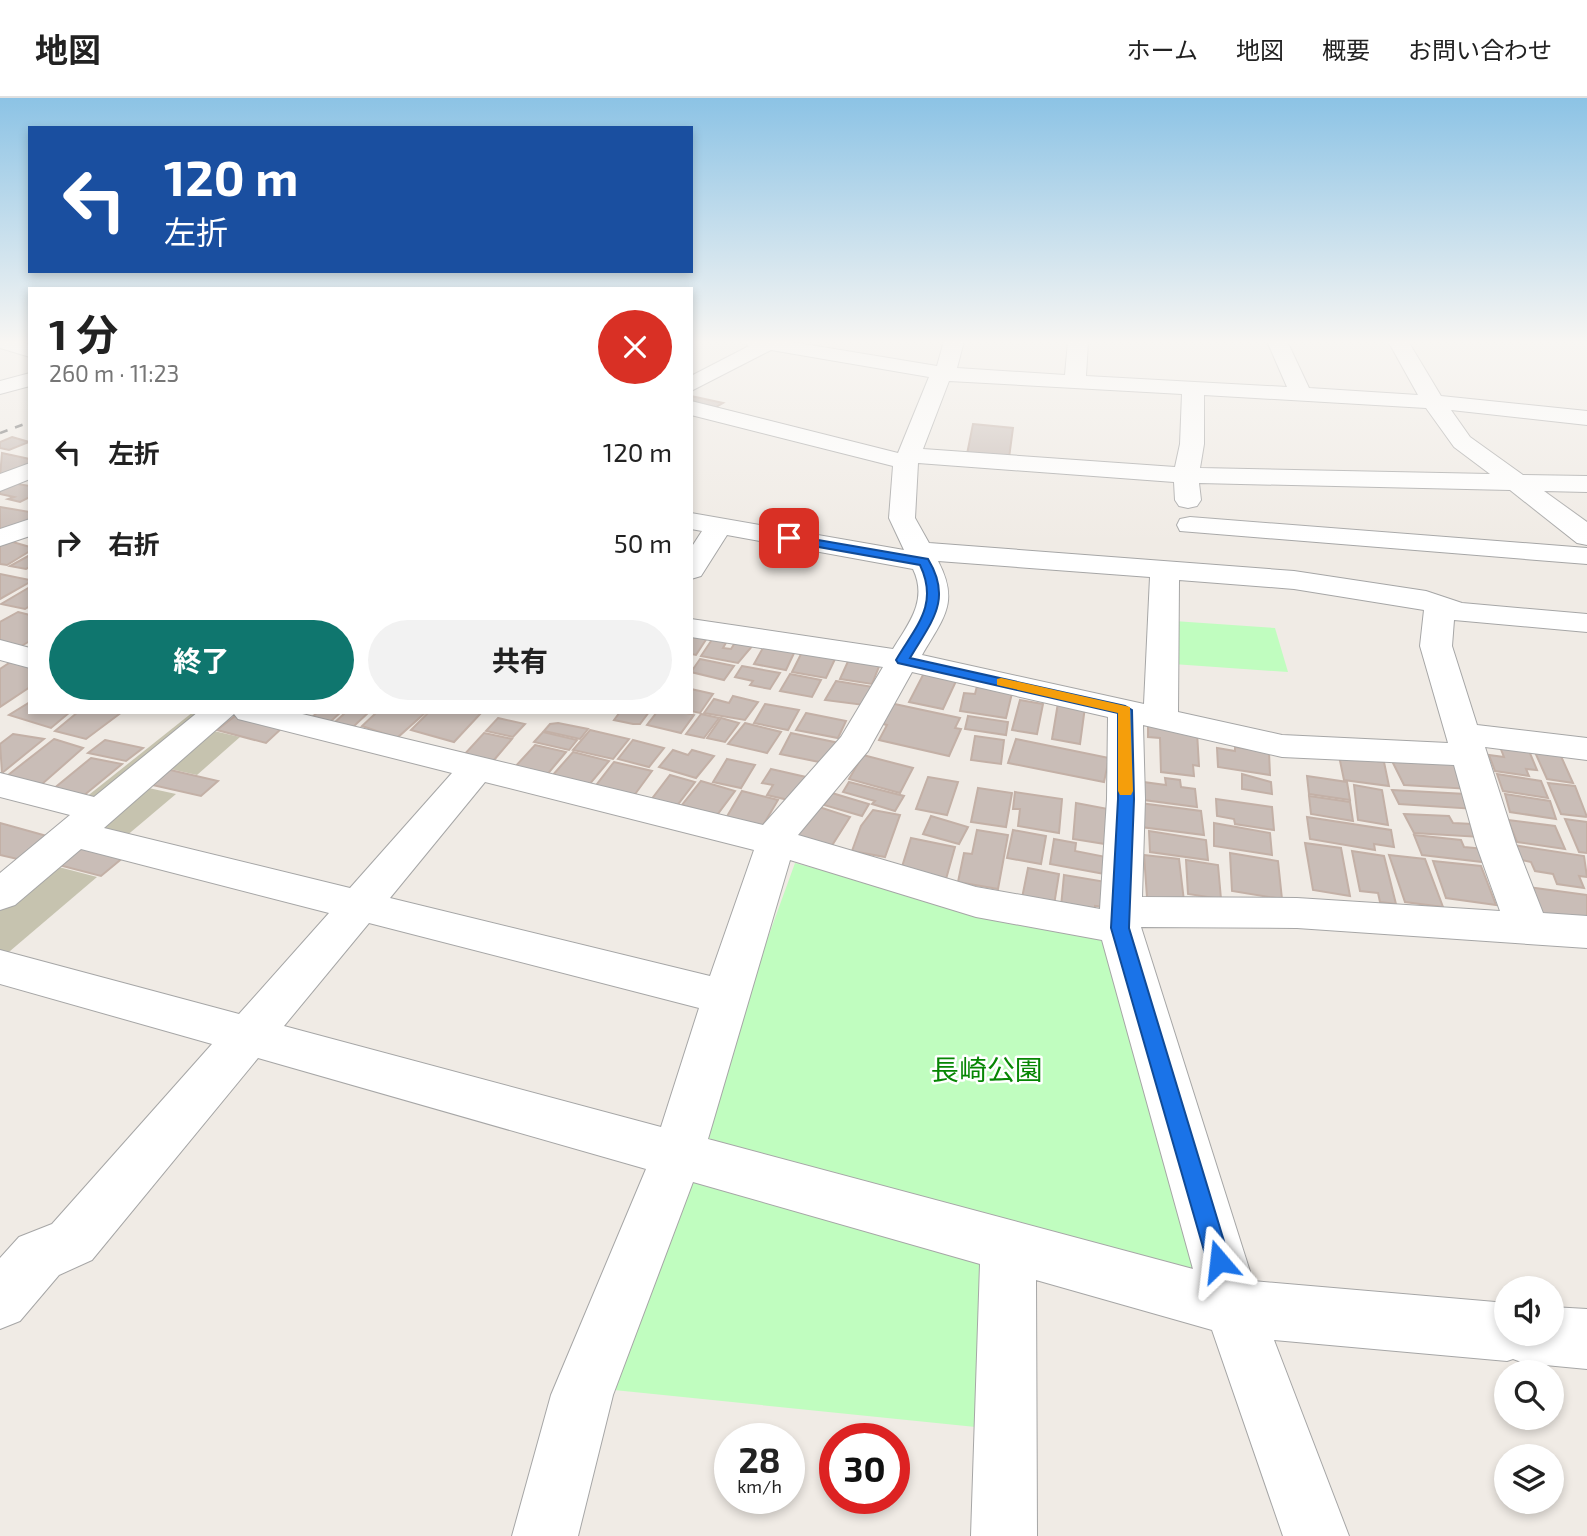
<!DOCTYPE html>
<html lang="ja">
<head>
<meta charset="utf-8">
<style>
  body { margin:0; font-family:"Exo 2","Noto Sans JP",sans-serif; background:#f2f2f2; color:#222; height:100vh; display:flex; flex-direction:column; font-size:26px; white-space:nowrap }
  * { box-sizing:border-box; margin:0 }
  p { font-size:23px; color:#767676 }
  .icon { flex:none; width:38px; height:38px; fill:none; stroke:currentColor; stroke-width:2; stroke-linecap:round; stroke-linejoin:round }
  .map { position:relative; flex:1; overflow:hidden }
  .drawer { position:absolute; left:28px; top:189px; width:665px; height:427px; display:flex; flex-direction:column; background:#fff; border-radius:0px; box-shadow:0 4px 10px #0003 }
  .drawer>* { flex:none }
  .hud { position:absolute; left:28px; top:28px; width:665px; height:147px; border-radius:0px; box-shadow:0 4px 10px #0003; background:#1a4fa0; color:#fff; overflow:hidden }
  .buttons { position:absolute; left:1494px; top:1178px; display:grid; gap:14px }
  .buttons a { display:grid; place-items:center; width:70px; height:70px; border-radius:50%; background:#fff; box-shadow:0 4px 10px #0003; font-size:35px }
  .speed { position:absolute; left:714px; top:1325px; display:flex; gap:14px; font-size:35px; font-weight:700; text-align:center }
  .speed>* { display:grid; place-content:center; width:91px; height:91px; border-radius:50%; background:#fff; box-shadow:0 4px 10px #0003; line-height:1 }
  .speed small { font-size:18px; font-weight:400 }
  .speed .limit { border:10px solid #d22; background:#fff; color:#111 }
  .pin { position:absolute; display:grid; place-items:center; width:60px; height:60px; color:#fff; margin:-30px; border-radius:14px; box-shadow:0 4px 10px #0006 }
  .me { position:absolute; width:77px; margin:-38px; rotate:343deg; stroke-linejoin:round; filter:drop-shadow(0 0 5px #0008) }
  .turn { display:flex; align-items:center; gap:24px; height:147px; padding:0 21px; font-size:32px }
  .turn .icon { width:91px; height:91px; stroke-width:2.5 }
  .turn b { display:block; font-size:49px; line-height:60px }
  .round { display:grid; place-items:center; flex:none; width:74px; height:74px; border-radius:37px; background:#f2f2f2 }
  .head { display:flex; align-items:center; justify-content:space-between; height:119px; padding:0 21px }
  h1 { font-size:42px; font-weight:700; line-height:52px }
  .primary-button { display:flex; gap:14px; margin-top:auto; padding:14px 21px }
  .primary-button a { flex:1; height:80px; border-radius:42px; background:#0f766e; color:#fff; font-size:28px; font-weight:700; line-height:80px; text-align:center }
  .primary-button a+a { background:#f2f2f2; color:#222 }
  ul { padding:0; list-style:none }
  li { display:flex; align-items:center; gap:21px; height:91px; padding:0 21px }
  li div { flex:1 }
  li b { display:block; font-size:26px }
  li em { font-style:normal }
  header { display:flex; align-items:center; gap:42px; box-sizing:border-box; height:98px; padding:0 35px; background:#fff; border-bottom:2px solid #e0e0e0 }
  header strong { font-size:33px }
  nav { display:flex; gap:38px; margin-inline-start:auto; font-size:24px }
  .map>svg:first-child { display:block }
  .construction { fill:#c6c3af }
  .park { fill:#c0fdbf }
  .building { fill:#c9bdb7; stroke:#c3b0a6; stroke-width:2 }
  .lines { fill:none; stroke-linecap:round; stroke-linejoin:round }
  .street-casing { stroke:#a6a6a6; stroke-width:2 }
  .street { fill:#fff; fill-rule:evenodd }
  .rail { stroke:#6d6d6d; stroke-width:2.5; stroke-dasharray:8 8; stroke-linecap:butt }
  .route { fill:#1a73e8; stroke:#114b97; stroke-width:2 }
  .slow { fill:#f59e0b }
  .labels { text-anchor:middle; stroke-width:5; stroke-linejoin:round; paint-order:stroke }
  .near-park-label { font-size:28px; fill:#078604; stroke:#fff }
</style>
</head>
<body>
<header>
<strong>地図</strong>
<nav><a>ホーム</a><a>地図</a><a>概要</a><a>お問い合わせ</a></nav>
</header>
<div class="map">
<svg width="1587" height="1438" viewBox="0 0 1587 1438">
  <rect width="100%" height="100%" fill="#f0ebe5"/>
  <g class="construction">
    <polygon points="193,614 205,614 97,703 85,700"/>
    <polygon points="214,633 240,639 197,677 166,670"/>
    <polygon points="144,689 176,696 125,739 93,731"/>
    <polygon points="51,767 97,779 3,859 0,859 0,809"/>
  </g>
  <g class="park">
    <polygon points="1174,523 1275,530 1288,574 1173,566"/>
    <polygon points="795,765 970,812 1092,832 1113,851 1233,1210 703,1046 697,1035"/>
    <polygon points="686,1075 1008,1147 1005,1332 614,1292"/>
  </g>
  <g class="building">
    <polygon points="691,298 723,305 711,312 691,307"/>
    <polygon points="973,326 1013,330 1009,360 967,356"/>
    <polygon points="12,339 29,344 9,352 0,350 0,344"/>
    <polygon points="2,355 30,361 30,365 0,378"/>
    <polygon points="12,385 30,388 30,399 20,404 8,401 14,399 0,396 0,390"/>
    <polygon points="0,409 30,414 30,425 0,435"/>
    <polygon points="6,442 30,449 30,453 7,467 0,466 0,445"/>
    <polygon points="30,457 30,469 26,471 10,468"/>
    <polygon points="0,476 30,482 30,484 0,501"/>
    <polygon points="30,489 30,508 25,511 1,506"/>
    <polygon points="18,514 30,517 30,543 16,551 0,546 0,524"/>
    <polygon points="691,538 707,540 696,557 691,556"/>
    <polygon points="713,540 727,543 723,550 731,551 736,543 754,546 738,565 701,558"/>
    <polygon points="764,548 795,553 786,572 754,566"/>
    <polygon points="802,554 836,559 826,580 792,574"/>
    <polygon points="21,557 30,560 30,589 0,609 0,571"/>
    <polygon points="700,561 734,568 724,582 691,574"/>
    <polygon points="849,561 880,566 872,586 840,581"/>
    <polygon points="742,568 780,575 770,591 750,587 753,583 735,579"/>
    <polygon points="924,575 957,581 943,611 909,604"/>
    <polygon points="790,576 821,582 812,599 780,593"/>
    <polygon points="836,583 873,589 864,607 825,602"/>
    <polygon points="978,584 1013,591 1006,620 960,613 964,595 975,596"/>
    <polygon points="691,591 713,596 700,615 691,613"/>
    <polygon points="733,598 758,604 745,622 704,615 714,601 729,605"/>
    <polygon points="1020,602 1043,606 1037,636 1012,632"/>
    <polygon points="30,604 30,614 70,614 51,630 9,617"/>
    <polygon points="890,605 960,620 955,630 961,631 949,658 879,642 887,627 879,625"/>
    <polygon points="1058,605 1085,609 1080,646 1052,641"/>
    <polygon points="765,606 799,612 788,632 754,625"/>
    <polygon points="78,614 122,614 86,641 55,633"/>
    <polygon points="318,614 341,614 329,625 311,620"/>
    <polygon points="346,614 369,614 352,630 333,626"/>
    <polygon points="377,614 426,614 397,640 362,628"/>
    <polygon points="429,614 482,614 454,644 411,632"/>
    <polygon points="620,614 649,614 640,626 633,626 614,622"/>
    <polygon points="657,614 683,614 694,617 681,635 647,627"/>
    <polygon points="806,615 846,623 838,640 796,632"/>
    <polygon points="701,616 719,620 704,640 686,636"/>
    <polygon points="235,618 283,629 266,645 217,632"/>
    <polygon points="968,618 1008,624 1006,637 965,631"/>
    <polygon points="498,620 525,626 513,639 486,633"/>
    <polygon points="721,620 739,625 725,644 707,640"/>
    <polygon points="558,625 588,631 580,641 544,633 550,626"/>
    <polygon points="745,625 781,634 767,655 728,646"/>
    <polygon points="1148,625 1197,634 1199,668 1193,667 1194,678 1161,674 1160,640 1148,639"/>
    <polygon points="590,632 629,641 613,661 573,652"/>
    <polygon points="543,634 577,642 569,652 534,644"/>
    <polygon points="484,635 512,641 494,662 487,664 463,658"/>
    <polygon points="791,635 839,645 824,665 780,656"/>
    <polygon points="13,636 44,641 2,675 0,646"/>
    <polygon points="975,638 1004,642 1001,666 971,662"/>
    <polygon points="54,641 83,650 41,687 8,677"/>
    <polygon points="1016,641 1109,660 1104,684 1008,665"/>
    <polygon points="105,642 143,650 126,663 88,655"/>
    <polygon points="633,642 664,650 649,669 618,661"/>
    <polygon points="1498,644 1527,648 1537,672 1526,671 1529,678 1495,673 1489,657 1504,659"/>
    <polygon points="535,647 566,654 546,678 514,670"/>
    <polygon points="1235,649 1269,654 1270,677 1218,669 1217,650 1235,653"/>
    <polygon points="673,652 688,657 692,652 714,658 696,680 659,669"/>
    <polygon points="1534,652 1560,656 1573,685 1547,681"/>
    <polygon points="573,654 609,663 589,687 552,678"/>
    <polygon points="863,657 913,670 900,695 849,681"/>
    <polygon points="1339,658 1384,664 1389,688 1344,682"/>
    <polygon points="1390,659 1453,662 1470,691 1404,687"/>
    <polygon points="91,660 122,666 82,699 52,692"/>
    <polygon points="727,661 755,667 741,690 713,684"/>
    <polygon points="614,664 652,673 633,699 594,690"/>
    <polygon points="166,671 218,683 201,698 148,686"/>
    <polygon points="771,671 806,679 793,703 767,697 773,687 762,685"/>
    <polygon points="1242,676 1271,684 1272,696 1242,691"/>
    <polygon points="1497,676 1541,683 1548,700 1503,693"/>
    <polygon points="670,677 695,684 676,709 651,702"/>
    <polygon points="1307,678 1347,684 1350,702 1309,696"/>
    <polygon points="928,679 958,684 947,717 916,711"/>
    <polygon points="1165,680 1180,682 1181,689 1195,691 1197,709 1144,702 1143,684 1166,687"/>
    <polygon points="701,683 735,693 717,717 682,707"/>
    <polygon points="849,684 904,698 895,713 872,706 875,703 843,694"/>
    <polygon points="1548,685 1575,688 1587,719 1561,716"/>
    <polygon points="1354,687 1382,692 1388,727 1358,722"/>
    <polygon points="978,690 1012,695 1006,729 971,724"/>
    <polygon points="1392,692 1466,696 1475,711 1399,706"/>
    <polygon points="742,693 778,702 762,729 726,720"/>
    <polygon points="1015,694 1062,701 1059,735 1018,728 1020,711 1013,711"/>
    <polygon points="832,695 869,706 862,718 824,707"/>
    <polygon points="1505,696 1550,703 1556,721 1510,714"/>
    <polygon points="1309,698 1350,704 1353,723 1311,716"/>
    <polygon points="1216,701 1272,709 1274,732 1235,726 1234,721 1217,718"/>
    <polygon points="1076,705 1108,711 1105,746 1073,741"/>
    <polygon points="1140,705 1201,713 1204,737 1141,729"/>
    <polygon points="816,708 850,719 831,749 795,738"/>
    <polygon points="873,712 900,717 885,759 852,753 861,728"/>
    <polygon points="1404,716 1449,718 1453,725 1473,726 1480,739 1414,735"/>
    <polygon points="931,718 968,729 959,746 923,736"/>
    <polygon points="1307,719 1391,732 1394,749 1374,746 1375,752 1310,741"/>
    <polygon points="1565,721 1587,724 1587,755 1579,754"/>
    <polygon points="1508,722 1555,728 1565,751 1517,744"/>
    <polygon points="0,725 54,740 26,763 0,757"/>
    <polygon points="1214,725 1270,735 1272,757 1214,748"/>
    <polygon points="977,732 1008,737 998,791 958,784 964,755 972,756"/>
    <polygon points="1013,732 1046,738 1041,766 1007,760"/>
    <polygon points="1149,733 1206,742 1208,762 1150,754"/>
    <polygon points="1414,737 1461,742 1464,749 1485,751 1491,765 1422,757"/>
    <polygon points="911,740 955,749 946,781 901,772"/>
    <polygon points="1054,741 1076,745 1075,753 1111,760 1110,777 1050,766"/>
    <polygon points="1305,745 1341,750 1350,798 1313,792"/>
    <polygon points="78,747 125,758 101,778 55,766"/>
    <polygon points="1513,747 1584,758 1587,779 1579,778 1584,790 1557,786 1553,776 1535,773 1531,764 1517,761"/>
    <polygon points="1352,753 1384,758 1396,806 1380,804 1378,795 1360,793"/>
    <polygon points="1230,755 1278,763 1282,801 1232,793"/>
    <polygon points="1144,757 1179,761 1184,803 1147,799"/>
    <polygon points="1389,757 1425,761 1443,809 1405,804"/>
    <polygon points="1186,762 1218,767 1221,801 1188,796"/>
    <polygon points="1433,763 1481,768 1496,807 1446,800"/>
    <polygon points="1028,770 1059,776 1054,807 1022,800"/>
    <polygon points="1064,777 1112,785 1111,810 1095,808 1095,815 1061,809"/>
    <polygon points="1528,789 1587,797 1587,820 1539,819"/>
  </g>
  <g class="lines">
    <defs>
      <g id="street">
        <polygon points="0,243 18,243 30,247 30,259 0,250"/>
        <path d="M 741,243 L 786,243 L 937,268 L 944,243 L 964,243 L 957,270 L 1065,277 L 1068,243 L 1088,243 L 1086,278 L 1287,289 L 1267,243 L 1287,243 L 1309,290 L 1418,297 L 1388,243 L 1408,243 L 1441,298 L 1587,313 L 1587,327 L 1451,312 L 1470,339 L 1523,377 L 1587,378 L 1587,394 L 1544,393 L 1587,424 L 1587,447 L 1577,445 L 1510,392 L 1199,385 L 1201,402 L 1197,408 L 1188,410 L 1179,408 L 1175,402 L 1174,384 L 918,365 L 915,420 L 929,445 L 1294,473 L 1426,493 L 1462,505 L 1587,516 L 1587,534 L 1454,522 L 1452,548 L 1477,627 L 1587,640 L 1587,662 L 1485,649 L 1516,746 L 1543,815 L 1587,818 L 1587,850 L 1297,830 L 1141,829 L 1253,1183 L 1507,1205 L 1507,1236 L 1552,1236 L 1552,1209 L 1587,1211 L 1587,1271 L 1524,1265 L 1513,1261 L 1507,1263 L 1274,1242 L 1349,1438 L 1283,1438 L 1212,1232 L 1036,1182 L 1037,1438 L 971,1438 L 980,1166 L 693,1084 L 613,1297 L 578,1438 L 512,1438 L 551,1297 L 646,1071 L 258,960 L 92,1162 L 59,1177 L 20,1223 L 0,1231 L 0,1160 L 19,1139 L 52,1126 L 212,946 L 0,886 L 0,852 L 239,916 L 329,815 L 81,751 L 15,807 L 0,812 L 0,775 L 70,717 L 0,699 L 0,675 L 94,699 L 198,614 L 294,614 L 763,727 L 841,639 L 883,569 L 691,539 L 691,521 L 893,551 C 909,525 928,502 913,471 L 727,437 L 701,478 L 691,481 L 691,450 L 702,433 L 691,431 L 691,415 L 904,452 L 889,420 L 893,368 L 691,317 L 691,303 L 898,355 L 929,279 L 771,252 L 691,293 L 691,278 L 749,248 ZM 949,283 L 1182,296 L 1180,346 L 1175,369 L 923,351 ZM 1204,297 L 1426,310 L 1454,349 L 1490,376 L 1200,370 L 1204,346 ZM 938,463 L 1150,479 L 1144,606 L 922,557 C 943,520 960,505 938,463 ZM 1179,482 L 1294,491 L 1424,512 L 1420,548 L 1448,645 L 1282,637 L 1178,614 ZM 912,574 L 1108,619 L 1107,701 L 1100,811 L 976,789 L 798,737 L 868,653 ZM 234,616 L 238,621 L 452,675 L 350,790 L 104,730 ZM 1143,627 L 1282,659 L 1454,667 L 1476,746 L 1500,813 L 1297,800 L 1142,799 L 1145,701 ZM 485,684 L 754,752 L 710,878 L 390,800 ZM 790,762 L 976,819 L 1102,842 L 1193,1171 L 708,1041 ZM 369,825 L 699,910 L 661,1029 L 284,928 Z"/>
        <polygon points="30,275 30,288 0,296 0,283"/>
        <polygon points="30,365 30,381 0,393 0,376"/>
        <polygon points="1190,419 1587,450 1587,466 1180,433 1177,427 1180,421"/>
        <polygon points="30,421 30,438 0,448 0,431"/>
        <polygon points="0,542 30,550 30,570 0,562"/>
      </g>
    </defs>
    <use href="#street" class="street-casing"/>
    <use href="#street" class="street"/>
    <polyline class="rail" points="0,335 30,324"/>
  </g>
  <linearGradient id="sky" x2="0" y2="1"><stop stop-color="#8cc3e5"/><stop offset="0.55" stop-color="#f8f6f3"/><stop offset="1" stop-color="#f8f6f3" stop-opacity="0"/></linearGradient>
  <rect width="1587" height="444" fill="url(#sky)"/>
  <path class="route" d="M 789,437 L 928,461 C 953,502 931,524 910,560 L 1125,608 L 1132,612 L 1134,701 L 1129,830 L 1230,1163 L 1227,1171 L 1219,1174 L 1211,1171 L 1207,1163 L 1111,830 L 1118,701 L 1118,615 L 898,565 L 896,562 C 916,528 939,507 920,467 L 785,443 L 784,440 Z"/>
  <polygon class="slow" points="1001,580 1130,609 1133,693 1131,697 1120,697 1118,693 1118,615 997,587 997,581"/>
  <g class="labels">
    <g class="near-park-label">
      <text x="987" y="982">長崎公園</text>
    </g>
  </g>
</svg>
<div class="buttons">
<a><svg class="icon" aria-label="sound" viewBox="0 0 24 24"><path d="M4 9h4l5-4v14l-5-4H4zM17 9q2 3 0 6"/></svg></a>
<a><svg class="icon" aria-label="search" viewBox="0 0 24 24"><circle cx="10" cy="10" r="6"/><path d="M15 15l6 6"/></svg></a>
<a><svg class="icon" aria-label="layers" viewBox="0 0 24 24"><path d="M12 4l9 5-9 5-9-5zM3 14l9 5 9-5"/></svg></a>
</div>
<div class="speed"><div>28<small>km/h</small></div><div class="limit">30</div></div>
<div class="pin" style="left:789px;top:440px;background:#d93025"><svg class="icon" aria-label="arrive" viewBox="0 0 24 24"><path d="M6 21V4h12l-3 4 3 4H6"/></svg></div>
<svg class="me" style="left:1219px;top:1163px" viewBox="-20 -20 40 40"><path d="M0-17L14 15 0 8-14 15z" fill="#1a73e8" stroke="#fff" stroke-width="4"/></svg>
<div class="hud">
<div class="turn"><svg class="icon" aria-label="left" viewBox="0 0 24 24"><path d="M17 20v-9H6M10 6l-5 5 5 5"/></svg><div><b>120 m</b>左折</div></div>
</div>
<section class="drawer">
<div class="head"><div><h1>1 分</h1><p>260 m · 11:23</p></div><a class="round" style="background:#d93025;color:#fff"><svg class="icon" aria-label="close" viewBox="0 0 24 24"><path d="M6 6l12 12M18 6L6 18"/></svg></a></div>
<ul>
<li><svg class="icon" aria-label="left" viewBox="0 0 24 24"><path d="M17 20v-9H6M10 6l-5 5 5 5"/></svg><div><b>左折</b></div><em>120 m</em></li>
<li><svg class="icon" aria-label="right" viewBox="0 0 24 24"><path d="M7 20v-9h11M14 6l5 5-5 5"/></svg><div><b>右折</b></div><em>50 m</em></li>
</ul>
<div class="primary-button"><a>終了</a><a>共有</a></div>
</section>
</div>
</body>
</html>
